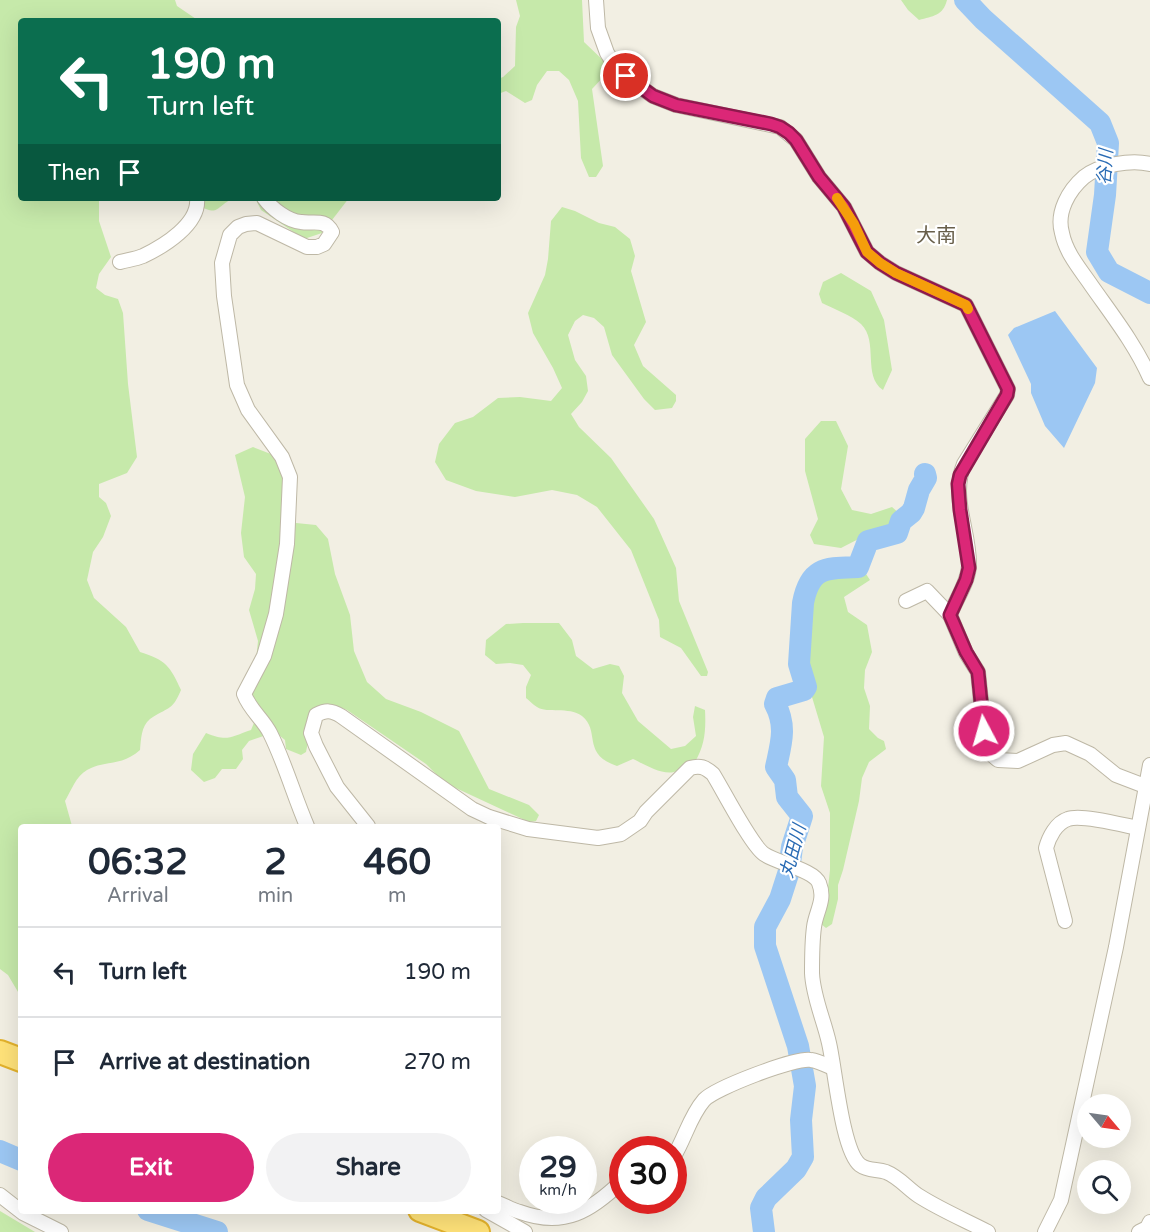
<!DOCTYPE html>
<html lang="en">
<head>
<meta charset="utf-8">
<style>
  body { margin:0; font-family:"Varela Round","Noto Sans JP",sans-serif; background:#f2f2f3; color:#1f2937; height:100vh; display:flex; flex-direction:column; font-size:22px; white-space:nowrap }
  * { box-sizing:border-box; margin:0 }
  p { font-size:20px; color:#747a83 }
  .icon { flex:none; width:33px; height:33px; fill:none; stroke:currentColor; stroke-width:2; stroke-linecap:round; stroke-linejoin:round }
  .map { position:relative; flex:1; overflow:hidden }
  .panel { position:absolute; left:18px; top:824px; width:483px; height:390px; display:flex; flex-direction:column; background:#fff; border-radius:6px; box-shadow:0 6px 24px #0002 }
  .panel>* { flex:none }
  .hud { position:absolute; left:18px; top:18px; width:483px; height:183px; border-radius:6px; box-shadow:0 6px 24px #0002; background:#0b6e4f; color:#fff; overflow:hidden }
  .needle { width:39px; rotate:119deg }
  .fabs { position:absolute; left:1077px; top:1094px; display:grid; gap:12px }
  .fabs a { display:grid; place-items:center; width:54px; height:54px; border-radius:50%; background:#fff; box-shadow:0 6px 24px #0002; font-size:30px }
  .speed { position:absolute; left:519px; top:1136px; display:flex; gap:12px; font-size:30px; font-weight:700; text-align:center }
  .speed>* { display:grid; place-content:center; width:78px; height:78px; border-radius:50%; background:#fff; box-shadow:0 6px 24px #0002; line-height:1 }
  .speed small { font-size:15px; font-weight:400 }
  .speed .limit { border:9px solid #d22; background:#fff; color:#111 }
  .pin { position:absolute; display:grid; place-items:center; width:51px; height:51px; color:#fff; margin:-26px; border:3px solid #fff; border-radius:50%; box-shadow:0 2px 6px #0007 }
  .me { position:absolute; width:66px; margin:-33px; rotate:354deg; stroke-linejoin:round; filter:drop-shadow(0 0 4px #0008) }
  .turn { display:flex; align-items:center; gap:21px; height:126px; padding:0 30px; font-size:27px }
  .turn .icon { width:78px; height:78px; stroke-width:2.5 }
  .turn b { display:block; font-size:42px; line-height:51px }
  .then { display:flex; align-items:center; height:57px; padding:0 30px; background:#0003; gap:12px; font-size:22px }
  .eta { display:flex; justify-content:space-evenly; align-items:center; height:102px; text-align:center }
  .eta b { font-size:36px; font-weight:700; line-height:42px }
  .primary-button { display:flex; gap:12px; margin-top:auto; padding:12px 30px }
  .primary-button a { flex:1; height:69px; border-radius:36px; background:#db2777; color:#fff; font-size:24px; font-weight:700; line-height:69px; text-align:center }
  .primary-button a+a { background:#f2f2f3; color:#1f2937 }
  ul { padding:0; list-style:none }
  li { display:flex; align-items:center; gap:18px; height:90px; padding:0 30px; border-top:2px solid #e0e1e3 }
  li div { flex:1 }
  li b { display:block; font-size:22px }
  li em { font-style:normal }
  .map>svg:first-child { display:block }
  .green { fill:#c6e9aa }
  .water { fill:#9cc7f3 }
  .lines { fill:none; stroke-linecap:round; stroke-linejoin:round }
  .river { stroke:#9cc7f3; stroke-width:22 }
  .minor-casing { stroke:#beb8a6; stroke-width:16 }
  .trunk-casing { stroke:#e3b22c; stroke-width:26 }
  .minor { stroke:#fff; stroke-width:14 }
  .trunk { stroke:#ffe279; stroke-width:22 }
  .route-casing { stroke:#8e194d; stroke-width:15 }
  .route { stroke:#db2777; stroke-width:10 }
  .slow { stroke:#f59e0b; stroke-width:10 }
  .labels { text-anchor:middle; stroke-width:4.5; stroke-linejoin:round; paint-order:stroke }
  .water-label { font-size:18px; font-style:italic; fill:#296bb4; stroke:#fff }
  .quarter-label { font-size:20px; fill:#685f4a; stroke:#fff }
</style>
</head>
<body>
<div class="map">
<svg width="1150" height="1232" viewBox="0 0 1150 1232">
  <rect width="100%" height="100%" fill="#f2efe3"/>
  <g class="green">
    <path d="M 0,0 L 175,0 L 177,6 L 199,21 L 21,21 L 21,198 L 99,198 L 99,221 L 111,257 L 99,274 L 96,288 L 105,295 L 118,299 L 123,313 L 128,384 L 137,457 L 127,473 L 99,484 L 99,497 L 106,503 L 111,516 L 103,537 L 93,552 L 87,580 L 94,598 L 126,627 L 140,652 C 166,660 170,666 181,690 C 172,712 167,707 150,719 C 141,726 141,740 140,750 C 121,767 104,760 87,770 C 76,776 71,791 65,801 L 72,826 L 21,826 L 21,997 L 8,975 L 0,969 Z"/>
    <polygon points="516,0 582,0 584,42 607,64 608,72 592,89 603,166 596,177 589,177 581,158 578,101 569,80 559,71 547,71 537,85 532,100 525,103 506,91 498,94 498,79 503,77 515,66 516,27 520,16"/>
    <path d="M 901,0 L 947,0 C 943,16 933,16 919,20 L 908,10 Z"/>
    <path d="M 192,198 L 233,198 C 212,210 221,216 194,204 Z"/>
    <polygon points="255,198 349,198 322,233 304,239 261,210"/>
    <polygon points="562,207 575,211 599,223 615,227 630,239 635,256 631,271 646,322 634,345 643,366 676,395 676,401 672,408 655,410 644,399 612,355 604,327 594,318 583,315 575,321 568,335 575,360 586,376 588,391 582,402 571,414 579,427 611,458 654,519 676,568 679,601 708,672 707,676 701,676 681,648 660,637 659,620 631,550 597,507 577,495 552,490 515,497 476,491 446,480 435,462 439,444 455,423 473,417 498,398 520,397 551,401 562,388 553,368 533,333 528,313 545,275 548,259 551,221"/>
    <path d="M 841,273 L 871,291 L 884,320 L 892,370 L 883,390 C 862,376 879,341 861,324 C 851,315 834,309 822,303 L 819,294 L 823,282 Z"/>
    <path d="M 821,421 L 836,421 L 848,446 L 841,489 L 852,510 L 871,514 L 892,507 L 901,515 C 893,524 886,532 874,531 L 841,548 L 814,544 L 810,535 L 818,519 L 805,471 L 805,439 Z"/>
    <path d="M 253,447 L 276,456 L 285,478 L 290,514 L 296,523 L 316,525 L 328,539 L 335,574 L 350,615 L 354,651 L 367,682 L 386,699 L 421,712 L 459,731 L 489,789 L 529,805 L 539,815 L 536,821 L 529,822 L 445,783 L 426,764 L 347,710 L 333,705 L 323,707 L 309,737 L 306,752 L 301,755 L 286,749 L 285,740 L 275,732 L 249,741 L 242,750 L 243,759 L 236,769 L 222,769 L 215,778 L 204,782 L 191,770 L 193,754 L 206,733 C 228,742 230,737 251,730 L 256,718 L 252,700 L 258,641 L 249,610 L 255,589 L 256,574 L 244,557 L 241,533 L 245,497 L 235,455 Z"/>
    <polygon points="848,570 864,571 870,580 844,597 848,612 867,625 872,652 865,670 864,688 870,706 869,729 878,738 884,741 886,749 869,762 862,778 859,801 843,870 838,885 838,899 832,924 826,928 821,924 826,906 830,870 830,813 821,786 824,737 803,667 806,624 804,603 819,579 829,572"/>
    <path d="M 523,623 L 559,623 L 572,640 L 576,656 L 593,669 L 610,664 L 619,666 L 624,676 L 622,693 L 638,721 L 671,749 L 685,746 L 696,736 L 693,717 L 695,706 L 705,710 C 706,730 705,745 695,762 C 687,764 681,771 674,772 C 661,775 644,764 633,759 L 617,766 C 581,754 601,731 582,716 C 568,706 548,714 537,707 C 533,705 529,700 526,698 L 526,687 L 531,675 L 523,665 L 510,663 L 496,664 L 485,655 L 486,640 L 506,624 Z"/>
    <polygon points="0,1211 35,1232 0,1232"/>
  </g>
  <polygon class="water" points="1055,311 1097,368 1095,383 1064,448 1045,426 1031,393 1031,384 1008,335 1014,328"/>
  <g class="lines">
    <g class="river">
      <polyline points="965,0 983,19 1100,123 1108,143 1105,195 1097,252 1109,272 1150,293"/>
      <polyline points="0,1151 21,1160"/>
      <polyline points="148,1210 217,1232"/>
      <path d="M 764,1232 L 761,1208 L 766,1198 L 796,1169 L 803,1157 L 801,1120 L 805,1086 L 798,1046 L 765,946 L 765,927 L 780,899 L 789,871 L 792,847 L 802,816 L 787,797 L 785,780 L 776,767 C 781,744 787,726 775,704 L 777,698 L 804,690 L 806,687 L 799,664 L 803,603 C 810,566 827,568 858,567 L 868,541 L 897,533 L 901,521 L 911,513 L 914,508 L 919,490 L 926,478 L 925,474"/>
    </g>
    <defs>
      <g id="minor">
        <path d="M 596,0 L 598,28 L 607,53 L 616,67 L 636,84 L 653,96 L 676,105 L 780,127 L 796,140 L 819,177 L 844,207 L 867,252 L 880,263 L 896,273 L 966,305 L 1008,389 L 1007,395 L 964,464 C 950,498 970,531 969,566 C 968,583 956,599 950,615 L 966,653 L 978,672 L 984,731 L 991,754 L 998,760 L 1018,761 L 1053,745 L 1066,743 L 1090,754 L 1116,775 L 1150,788"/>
        <path d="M 1150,164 C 1131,159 1099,165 1084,177 C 1069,190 1056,212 1062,233 C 1066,253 1080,269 1091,285 C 1112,315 1135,344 1150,378"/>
        <path d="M 264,198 C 272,209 288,221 301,222 C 314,224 325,218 332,232 L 324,244 L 317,247 L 307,247 L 257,223 L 246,224 L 238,227 L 230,235 L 222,263 L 224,296 L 237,385 L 248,410 L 282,457 L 290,477 L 287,544 L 276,614 L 264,656 L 244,694 C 250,710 263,719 270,733 C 285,763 294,796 307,826"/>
        <path d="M 120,262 C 127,260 136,259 143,256 C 164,246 200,224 197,198"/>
        <polyline points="906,601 927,591 950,615"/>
        <path d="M 368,826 L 337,787 L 316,746 L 311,733 L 316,715 C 326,710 331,710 341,716 L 472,809 L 489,817 L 528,829 L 598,838 L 621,834 L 640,821 L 646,812 L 690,768 C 700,765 705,767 713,774 C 723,790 751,845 764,854 C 777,863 814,870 819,883 C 826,900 816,911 814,927 C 812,942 812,958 812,973 C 813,997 824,1020 829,1043 C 835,1068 842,1151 860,1165 C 868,1171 877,1169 886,1172 C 899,1177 908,1189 919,1196 C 941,1210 965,1220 988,1232"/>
        <path d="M 1065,921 L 1046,848 C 1049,837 1056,823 1068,819 C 1081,814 1123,825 1138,828"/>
        <path d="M 674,1156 C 685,1138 690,1116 704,1100 C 715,1088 796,1057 811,1060 C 818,1061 826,1065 833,1068"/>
        <polyline points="0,1195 23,1213 61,1232"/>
        <path d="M 498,1203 C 506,1206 512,1210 520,1212 C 564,1228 591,1211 622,1181"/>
        <polyline points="486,1210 525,1232"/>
        <polyline points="1045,1232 1061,1200 1116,947 1150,765"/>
        <polyline points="1139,1232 1147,1228 1150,1222"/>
      </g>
      <g id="trunk">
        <polyline points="0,1052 21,1060"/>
        <polyline points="420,1210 478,1232"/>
      </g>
    </defs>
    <use href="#minor" class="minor-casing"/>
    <use href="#trunk" class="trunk-casing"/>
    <use href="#minor" class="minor"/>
    <use href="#trunk" class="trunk"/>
  </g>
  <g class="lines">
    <defs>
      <polyline id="route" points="626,76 653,96 676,105 771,124 780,127 789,133 796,140 819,177 844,207 867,252 880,263 896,273 966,305 1008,389 1007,395 960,475 958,484 960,510 969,568 966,580 950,615 966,652 978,672 984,731"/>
    </defs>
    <use href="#route" class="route-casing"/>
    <use href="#route" class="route"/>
    <polyline class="slow" points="837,198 854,224 867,252 880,263 896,273 966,305 968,309"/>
  </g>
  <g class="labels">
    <g class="water-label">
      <text transform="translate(1105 167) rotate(-86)" y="6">谷川</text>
      <text transform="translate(793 851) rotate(-75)" y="6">丸田川</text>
    </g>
    <g class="quarter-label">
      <text x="936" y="242">大南</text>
    </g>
  </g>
</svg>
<div class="fabs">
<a><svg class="needle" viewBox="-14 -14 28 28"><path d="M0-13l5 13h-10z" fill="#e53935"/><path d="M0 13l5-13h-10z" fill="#747a83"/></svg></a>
<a><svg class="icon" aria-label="search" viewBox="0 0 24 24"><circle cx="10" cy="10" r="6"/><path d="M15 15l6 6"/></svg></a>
</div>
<div class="speed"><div>29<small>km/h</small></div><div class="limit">30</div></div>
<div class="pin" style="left:626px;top:76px;background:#d93025"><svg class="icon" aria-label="arrive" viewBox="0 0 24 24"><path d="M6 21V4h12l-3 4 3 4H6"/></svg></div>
<svg class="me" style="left:984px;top:731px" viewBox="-20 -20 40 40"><circle r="17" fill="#db2777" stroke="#fff" stroke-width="3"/><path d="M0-11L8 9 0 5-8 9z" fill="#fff"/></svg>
<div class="hud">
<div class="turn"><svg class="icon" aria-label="left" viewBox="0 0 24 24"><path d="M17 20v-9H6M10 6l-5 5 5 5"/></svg><div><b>190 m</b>Turn left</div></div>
<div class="then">Then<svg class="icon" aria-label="arrive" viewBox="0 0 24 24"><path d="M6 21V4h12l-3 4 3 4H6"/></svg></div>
</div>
<section class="panel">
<div class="eta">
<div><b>06:32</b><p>Arrival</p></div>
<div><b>2</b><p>min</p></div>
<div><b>460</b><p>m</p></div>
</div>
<ul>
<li><svg class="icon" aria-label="left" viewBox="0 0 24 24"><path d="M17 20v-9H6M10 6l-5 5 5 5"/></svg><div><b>Turn left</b></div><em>190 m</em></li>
<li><svg class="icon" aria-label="arrive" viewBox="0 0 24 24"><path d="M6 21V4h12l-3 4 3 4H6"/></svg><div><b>Arrive at destination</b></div><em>270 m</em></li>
</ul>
<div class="primary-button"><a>Exit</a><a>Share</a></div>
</section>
</div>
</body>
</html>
